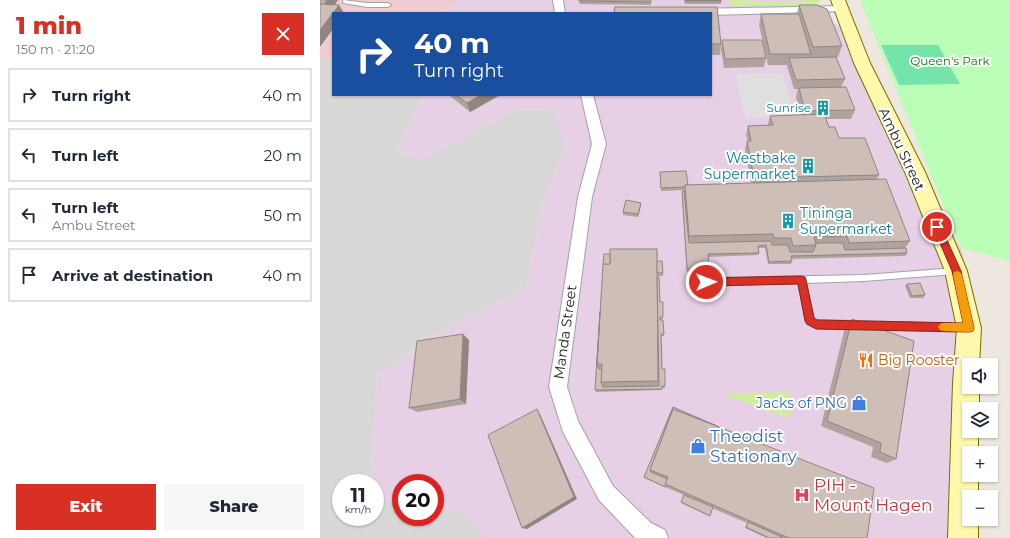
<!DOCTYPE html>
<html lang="en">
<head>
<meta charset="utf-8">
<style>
  body { margin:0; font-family:Montserrat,sans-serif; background:#f6f6f7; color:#1f2937; height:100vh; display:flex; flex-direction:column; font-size:15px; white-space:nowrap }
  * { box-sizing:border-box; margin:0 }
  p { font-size:13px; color:#747a83 }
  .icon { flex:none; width:22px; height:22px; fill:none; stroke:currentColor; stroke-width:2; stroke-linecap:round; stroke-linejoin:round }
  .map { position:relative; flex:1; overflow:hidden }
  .details { display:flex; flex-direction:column; background:#fff; width:320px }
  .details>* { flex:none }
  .top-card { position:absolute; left:12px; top:12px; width:380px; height:84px; border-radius:0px; box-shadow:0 1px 3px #0004; background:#1a4fa0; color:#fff; overflow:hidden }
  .fabs { position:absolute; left:642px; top:358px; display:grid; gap:8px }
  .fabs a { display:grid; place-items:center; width:36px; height:36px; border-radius:0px; background:#fff; box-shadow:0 1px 3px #0004; font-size:20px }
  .speed { position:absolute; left:12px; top:474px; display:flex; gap:8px; font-size:20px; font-weight:700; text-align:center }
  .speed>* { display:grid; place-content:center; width:52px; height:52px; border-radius:50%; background:#fff; box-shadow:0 1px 3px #0004; line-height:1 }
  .speed small { font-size:10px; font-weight:400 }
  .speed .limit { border:6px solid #d22; background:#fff; color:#111 }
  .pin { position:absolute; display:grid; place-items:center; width:34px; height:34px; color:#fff; margin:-17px; border:2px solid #fff; border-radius:50%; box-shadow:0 1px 4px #0007 }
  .me { position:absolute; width:44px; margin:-22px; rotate:89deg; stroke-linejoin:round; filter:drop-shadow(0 0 3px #0008) }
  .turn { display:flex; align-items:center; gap:14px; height:84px; padding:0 16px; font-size:18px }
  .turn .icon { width:52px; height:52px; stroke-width:2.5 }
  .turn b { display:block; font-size:28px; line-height:34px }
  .round { display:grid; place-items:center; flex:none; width:42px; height:42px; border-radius:0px; background:#f6f6f7 }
  .headline { display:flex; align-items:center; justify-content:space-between; height:68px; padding:0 16px }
  h1 { font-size:24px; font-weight:800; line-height:30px; color:#d93025 }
  .button { display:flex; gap:8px; margin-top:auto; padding:8px 16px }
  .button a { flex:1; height:46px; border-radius:0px; background:#d93025; color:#fff; font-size:16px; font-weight:800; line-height:46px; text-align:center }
  .button a+a { background:#f6f6f7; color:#1f2937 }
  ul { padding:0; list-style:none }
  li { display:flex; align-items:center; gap:12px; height:54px; margin:0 8px 6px; padding:0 8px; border:2px solid #e0e1e3; border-radius:0px }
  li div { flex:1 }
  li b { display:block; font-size:15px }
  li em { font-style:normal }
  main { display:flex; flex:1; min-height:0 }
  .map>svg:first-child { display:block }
  .residential { fill:#d9d7d8 }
  .commercial { fill:#f1cccf }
  .industrial { fill:#e7d0e6 }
  .grass { fill:#d0ed9f }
  .park { fill:#b9fdb6 }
  .pitch { fill:#75e4ab }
  .parking { fill:#dfdfdf }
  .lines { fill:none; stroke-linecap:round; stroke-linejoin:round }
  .lane-casing { stroke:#a2a2a2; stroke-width:2 }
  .street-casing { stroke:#a2a2a2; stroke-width:2 }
  .secondary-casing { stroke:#737000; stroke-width:2 }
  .lane { fill:#fff; fill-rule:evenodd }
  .street { fill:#fff; fill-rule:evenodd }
  .secondary { fill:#fef8ac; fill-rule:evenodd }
  .wall { fill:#b0a39e }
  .shaded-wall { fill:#908581 }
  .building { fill:#cdbeb8; stroke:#908581 }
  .route { fill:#d93025; stroke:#8d1f18 }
  .slow { fill:#f59e0b }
  .labels { text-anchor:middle; stroke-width:4; stroke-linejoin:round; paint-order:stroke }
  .far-park-label { font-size:12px; fill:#097e03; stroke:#fff }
  .far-culture-label { font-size:12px; fill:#0d838f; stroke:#fff; text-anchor:end }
  .street-label { font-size:14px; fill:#1b1b1b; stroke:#fff }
  .culture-label { font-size:14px; fill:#0d838f; stroke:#fff; text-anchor:end }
  .food-label { font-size:14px; fill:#c56008; stroke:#fff; text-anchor:start }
  .shop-label { font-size:14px; fill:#366cbe; stroke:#fff; text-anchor:end }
  .near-shop-label { font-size:17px; fill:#366cbe; stroke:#fff; text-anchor:start }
  .near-health-label { font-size:17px; fill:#be3a42; stroke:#fff; text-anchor:start }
</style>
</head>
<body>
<main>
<section class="details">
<div class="headline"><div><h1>1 min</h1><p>150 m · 21:20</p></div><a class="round" style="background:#d93025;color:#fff"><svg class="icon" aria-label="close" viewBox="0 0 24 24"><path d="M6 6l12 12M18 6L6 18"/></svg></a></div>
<ul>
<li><svg class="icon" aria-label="right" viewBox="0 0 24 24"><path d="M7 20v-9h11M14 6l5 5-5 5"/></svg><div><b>Turn right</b></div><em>40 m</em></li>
<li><svg class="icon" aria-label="left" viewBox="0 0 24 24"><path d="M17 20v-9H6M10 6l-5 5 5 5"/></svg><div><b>Turn left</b></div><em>20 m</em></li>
<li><svg class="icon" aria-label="left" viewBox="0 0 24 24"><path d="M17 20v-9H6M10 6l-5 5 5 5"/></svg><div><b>Turn left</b><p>Ambu Street</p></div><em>50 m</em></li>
<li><svg class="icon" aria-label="arrive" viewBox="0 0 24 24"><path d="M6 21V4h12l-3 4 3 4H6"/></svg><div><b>Arrive at destination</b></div><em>40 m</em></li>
</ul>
<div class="button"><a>Exit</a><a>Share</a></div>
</section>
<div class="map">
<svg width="690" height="538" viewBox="0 0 690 538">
  <rect width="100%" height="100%" fill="#ede7df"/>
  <polygon class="residential" points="0,58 13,59 13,95 104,95 76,150 101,160 193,110 235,109 246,149 223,200 206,289 130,326 57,375 51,483 21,483 21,517 55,517 55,500 81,503 81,517 115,517 115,508 141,512 168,538 0,538"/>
  <polygon class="commercial" points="0,0 136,0 134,4 125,13 13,13 13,59 0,58"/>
  <polygon class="industrial" points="136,0 492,0 498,20 508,21 532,31 618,213 641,248 659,319 655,365 649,365 649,409 638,538 168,538 141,512 115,508 115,483 81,483 81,503 55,500 55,483 51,483 57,375 130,326 206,289 223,200 246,149 234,109 193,110 101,160 76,150 104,95 391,95 391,13 125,13 134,4"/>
  <g class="grass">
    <polygon points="409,0 483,2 485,0 501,0 495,5 410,5"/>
    <polygon points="466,392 472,396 474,408 467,417 407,396 410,393"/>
  </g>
  <polygon class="park" points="540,0 690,0 690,261 641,248"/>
  <polygon class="pitch" points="561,45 618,45 640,84 579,85"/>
  <polygon class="parking" points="462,73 475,116 425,118 416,74"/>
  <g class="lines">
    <defs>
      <g id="lane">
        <polygon points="23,0 47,3 68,3 71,5 68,7 47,7 23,3"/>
        <polygon points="636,268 639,269 640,271 639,273 636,274 544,281 486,283 494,319 497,320 646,324 649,325 650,328 649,331 646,332 496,328 487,324 486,321 478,283 386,286 383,284 382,282 383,280 386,278 544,275"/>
      </g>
      <g id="street">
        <polygon points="233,0 243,0 245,13 235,13"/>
        <polygon points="521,6 526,9 525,11 391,15 391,13 371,12 376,9"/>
        <polygon points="261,95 273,95 286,144 272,197 247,387 258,421 293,486 331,523 345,530 348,538 315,538 279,500 243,432 229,387 258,197 272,144"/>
      </g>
      <polygon id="secondary" points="511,0 525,0 550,63 605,172 647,271 661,328 659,365 649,365 649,387 659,387 659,409 649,409 649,431 658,431 658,453 649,453 649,475 658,475 658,497 649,497 649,519 658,519 658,538 628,538 633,383 637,328 625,271 585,172 534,63"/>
    </defs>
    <use href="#lane" class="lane-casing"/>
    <use href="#street" class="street-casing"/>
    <use href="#secondary" class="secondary-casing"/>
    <use href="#lane" class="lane"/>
    <use href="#street" class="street"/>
    <use href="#secondary" class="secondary"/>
  </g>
  <g class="wall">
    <polygon points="331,0 331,5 260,4 259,1"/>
    <polygon points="364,0 401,0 401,4 365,4"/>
    <polygon points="479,5 522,46 518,57 516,57 525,79 521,87 535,110 531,119 506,119 509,127 519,138 559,175 556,180 590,241 585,248 587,253 585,256 471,259 472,261 471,264 448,264 445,248 438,248 439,253 438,255 388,257 389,269 389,271 367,272 362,194 362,191 364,193 364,190 341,191 340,172 368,185 431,183 425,149 427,141 428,141 426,135 428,126 448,125 448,124 450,116 481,115 476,97 478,89 474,89 467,66 467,65 448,65 439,25 441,14 477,14"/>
    <polygon points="397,7 401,44 400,55 391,55 391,13"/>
    <polygon points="402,40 446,58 444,67 404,68 401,49"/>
    <polygon points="129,95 180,95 150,112"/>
    <polygon points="321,205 318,217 303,215 303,212"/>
    <polygon points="338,253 338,258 337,258 338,330 340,302 343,302 343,319 340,319 344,334 344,336 341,336 342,369 345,369 345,388 342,388 342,390 276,392 275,390 284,254"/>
    <polygon points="337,261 342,261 343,276 337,276"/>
    <polygon points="587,284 605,295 603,298 590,298 585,286"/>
    <polygon points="532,319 576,459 567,463 551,457 553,447 501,426 525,327"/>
    <polygon points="149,340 146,404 97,412 89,408"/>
    <polygon points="353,407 547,538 447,538 425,528 427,523 392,508 389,516 361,503 364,495 324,478 324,477"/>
  </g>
  <g class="shaded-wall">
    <polygon points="7,0 18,0 10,12 5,3"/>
    <polygon points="19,5 24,13 13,13 13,29 0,47 0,30"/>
    <polygon points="161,95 180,95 150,112 147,103"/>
    <polygon points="321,203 321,205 318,217 318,214"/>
    <polygon points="143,334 149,340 146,404 140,399"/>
    <polygon points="217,409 220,414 257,499 207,529 202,528"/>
  </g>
  <g class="building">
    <polygon points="0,0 7,0 5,3 0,3"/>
    <polygon points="259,0 331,0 331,2 259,1"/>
    <rect x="365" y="0" width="36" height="1"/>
    <polygon points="0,4 19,5 0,30"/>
    <polygon points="479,5 497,5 507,9 522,46 493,47"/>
    <polygon points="295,7 397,7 401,44 391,44 391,13 294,13"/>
    <polygon points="441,14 479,14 491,54 450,54"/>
    <polygon points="402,40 442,40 446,58 405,59"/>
    <polygon points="516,57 525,79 476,80 469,58"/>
    <polygon points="526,87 535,110 485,111 479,88"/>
    <polygon points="136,95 161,95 147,103"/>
    <polygon points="504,114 509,127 515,127 519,138 545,138 559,175 434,178 427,141 431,141 428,126 453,125 450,116"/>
    <polygon points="366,171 368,185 365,185 364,187 341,188 340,172"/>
    <polygon points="566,179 590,241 529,243 527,236 494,237 496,245 473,246 471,238 454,238 453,234 369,236 365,185"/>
    <polygon points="362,191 364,191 369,243 451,241 452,245 468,245 470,252 493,252 496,245 496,243 523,243 525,250 586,248 587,253 471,256 472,261 449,262 446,245 438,246 439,253 388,254 389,269 367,269"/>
    <polygon points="306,200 321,203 318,214 303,212"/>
    <polygon points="290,249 337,249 338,381 281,382 282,364 277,364 283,264 290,264"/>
    <polygon points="284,254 290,254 290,264 283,264"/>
    <polygon points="337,261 342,261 343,273 337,273"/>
    <polygon points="337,277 339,277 340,302 343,302 343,317 340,317 340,320 343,320 344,334 341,334 342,369 345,369 345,386 342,386 342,389 275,390 280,312 277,364 279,369 282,369 281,382 283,387 339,386"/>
    <polygon points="600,283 605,295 592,296 587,284"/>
    <polygon points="532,319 594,341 576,459 560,452 561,443 507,421"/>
    <polygon points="143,334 140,399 89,408 97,341"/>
    <polygon points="353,407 397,426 353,409 330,470 331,472 347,479 345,487 324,477"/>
    <polygon points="217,409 254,497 202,528 168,435"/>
    <polygon points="353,409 554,488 547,538 469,538 345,484 348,477 330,470"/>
    <polygon points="364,495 393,507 390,516 361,502"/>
    <polygon points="428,522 464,538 449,538 426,527"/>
  </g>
  <polygon class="route" points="617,224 621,227 641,271 654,328 653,331 649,332 496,329 487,324 485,321 478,284 386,286 383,285 381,282 383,279 386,278 481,276 485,277 486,280 494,318 497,320 643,323 632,271 613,227"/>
  <polygon class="slow" points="637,271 640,272 642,275 654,328 653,331 649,332 623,331 620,330 618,327 620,324 623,323 643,323 633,275 634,272"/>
  <defs>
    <symbol id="building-bare" viewBox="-9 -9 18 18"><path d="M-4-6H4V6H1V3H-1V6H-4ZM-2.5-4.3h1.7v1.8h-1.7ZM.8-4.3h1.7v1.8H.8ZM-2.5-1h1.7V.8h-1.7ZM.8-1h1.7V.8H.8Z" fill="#0f9aa8" stroke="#fff" stroke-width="2.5" paint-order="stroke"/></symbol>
    <symbol id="restaurant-bare" viewBox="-9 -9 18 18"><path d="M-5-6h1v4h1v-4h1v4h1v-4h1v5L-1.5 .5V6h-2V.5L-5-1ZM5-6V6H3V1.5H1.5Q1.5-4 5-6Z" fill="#e8710a" stroke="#fff" stroke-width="2.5" paint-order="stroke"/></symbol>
    <symbol id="shop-bare" viewBox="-9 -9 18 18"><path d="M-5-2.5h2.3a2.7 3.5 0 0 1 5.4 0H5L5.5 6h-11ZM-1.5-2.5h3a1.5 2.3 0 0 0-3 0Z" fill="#3f7fe0" stroke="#fff" stroke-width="2.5" paint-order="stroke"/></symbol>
    <symbol id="hospital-bare" viewBox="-9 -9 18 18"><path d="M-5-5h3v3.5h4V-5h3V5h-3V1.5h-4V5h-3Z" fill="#e0444e" stroke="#fff" stroke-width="2.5" paint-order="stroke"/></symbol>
  </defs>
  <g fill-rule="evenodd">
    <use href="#building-bare" x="492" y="97" width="22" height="22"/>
    <use href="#building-bare" x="477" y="155" width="22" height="22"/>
    <use href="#building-bare" x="457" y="210" width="22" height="22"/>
    <use href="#restaurant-bare" x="535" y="349" width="22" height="22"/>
    <use href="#shop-bare" x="528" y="392" width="22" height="22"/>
    <use href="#shop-bare" x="367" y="435" width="22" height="22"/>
    <use href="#hospital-bare" x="471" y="484" width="22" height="22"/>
  </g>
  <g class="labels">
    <g class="far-park-label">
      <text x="630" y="65">Queen's Park</text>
    </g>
    <g class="far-culture-label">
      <text x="491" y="112">Sunrise</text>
    </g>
    <g class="street-label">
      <text transform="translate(582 149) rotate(65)" y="5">Ambu Street</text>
      <text transform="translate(245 332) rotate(-82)" y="5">Manda Street</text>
    </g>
    <g class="culture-label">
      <text x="476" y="163">Westbake<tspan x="476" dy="16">Supermarket</tspan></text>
      <text x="480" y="218" text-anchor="start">Tininga<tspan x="480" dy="16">Supermarket</tspan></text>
    </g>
    <g class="food-label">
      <text x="558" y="365">Big Rooster</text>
    </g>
    <g class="shop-label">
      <text x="527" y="408">Jacks of PNG</text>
    </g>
    <g class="near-shop-label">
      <text x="390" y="442">Theodist<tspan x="390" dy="20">Stationary</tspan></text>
    </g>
    <g class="near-health-label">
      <text x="494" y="491">PIH -<tspan x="494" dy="20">Mount Hagen</tspan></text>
    </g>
  </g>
</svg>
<div class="fabs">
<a><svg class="icon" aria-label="sound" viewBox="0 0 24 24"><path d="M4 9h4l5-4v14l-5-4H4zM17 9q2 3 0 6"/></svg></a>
<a><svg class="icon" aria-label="layers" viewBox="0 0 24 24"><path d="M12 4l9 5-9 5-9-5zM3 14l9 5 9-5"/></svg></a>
<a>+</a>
<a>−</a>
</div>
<div class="speed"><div>11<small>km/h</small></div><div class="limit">20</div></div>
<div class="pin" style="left:617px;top:227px;background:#d93025"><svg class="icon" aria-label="arrive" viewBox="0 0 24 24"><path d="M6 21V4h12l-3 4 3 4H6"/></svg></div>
<svg class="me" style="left:386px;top:282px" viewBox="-20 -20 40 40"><circle r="17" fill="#d93025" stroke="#fff" stroke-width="3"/><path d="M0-11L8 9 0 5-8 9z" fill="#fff"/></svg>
<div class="top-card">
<div class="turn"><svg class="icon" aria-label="right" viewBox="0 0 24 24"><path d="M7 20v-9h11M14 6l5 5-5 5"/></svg><div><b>40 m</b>Turn right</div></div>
</div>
</div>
</main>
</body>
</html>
